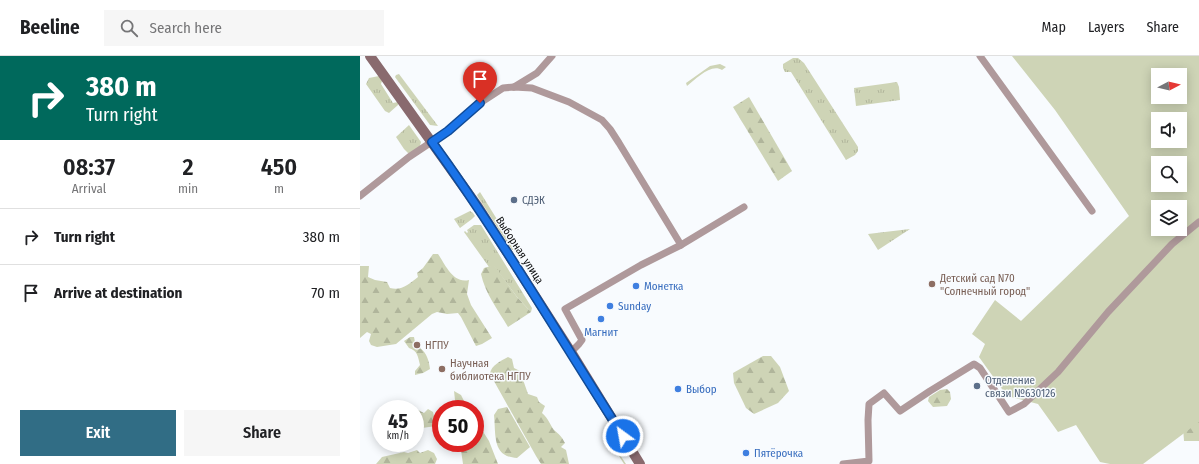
<!DOCTYPE html>
<html lang="en">
<head>
<meta charset="utf-8">
<style>
  body { margin:0; font-family:"Fira Sans Condensed",sans-serif; background:#f6f6f6; color:#202124; height:100vh; display:flex; flex-direction:column; font-size:15px; white-space:nowrap }
  * { box-sizing:border-box; margin:0 }
  p { font-size:13px; color:#757577 }
  .icon { flex:none; width:22px; height:22px; fill:none; stroke:currentColor; stroke-width:2; stroke-linecap:round; stroke-linejoin:round }
  .map { position:relative; flex:1; overflow:hidden }
  .side { display:flex; flex-direction:column; background:#fff; width:360px }
  .side>* { flex:none }
  .guide { background:#00695c; color:#fff; overflow:hidden }
  .needle { width:26px; rotate:83deg }
  .controls { position:absolute; left:791px; top:12px; display:grid; gap:8px }
  .controls a { display:grid; place-items:center; width:36px; height:36px; border-radius:0px; background:#fff; box-shadow:0 2px 10px #0003; font-size:20px }
  .speed { position:absolute; left:12px; top:344px; display:flex; gap:8px; font-size:20px; font-weight:700; text-align:center }
  .speed>* { display:grid; place-content:center; width:52px; height:52px; border-radius:50%; background:#fff; box-shadow:0 2px 10px #0003; line-height:1 }
  .speed small { font-size:10px; font-weight:400 }
  .speed .limit { border:6px solid #d22; background:#fff; color:#111 }
  .pin { position:absolute; display:grid; place-items:center; width:34px; height:34px; color:#fff; margin:-41px -17px; border-radius:50% 50% 50% 0; rotate:-45deg; box-shadow:0 0 4px #0007 }
  .pin .icon { rotate:45deg }
  .me { position:absolute; width:44px; margin:-22px; rotate:328deg; stroke-linejoin:round; filter:drop-shadow(0 0 3px #0008) }
  .turn { display:flex; align-items:center; gap:14px; height:84px; padding:0 20px; font-size:18px }
  .turn .icon { width:52px; height:52px; stroke-width:2.5 }
  .turn b { display:block; font-size:28px; line-height:34px }
  .eta { display:flex; justify-content:space-evenly; align-items:center; height:68px; text-align:center }
  .eta b { font-size:24px; font-weight:600; line-height:28px }
  .action { display:flex; gap:8px; margin-top:auto; padding:8px 20px }
  .action a { flex:1; height:46px; border-radius:0px; background:#316d85; color:#fff; font-size:16px; font-weight:600; line-height:46px; text-align:center }
  .action a+a { background:#f6f6f6; color:#202124 }
  ul { padding:0; list-style:none }
  li { display:flex; align-items:center; gap:12px; height:56px; padding:0 20px; border-top:1px solid #e0e0e0 }
  li div { flex:1 }
  li b { display:block; font-size:15px }
  li em { font-style:normal }
  header { display:flex; align-items:center; gap:24px; box-sizing:border-box; height:56px; padding:0 20px; background:#fff; border-bottom:1px solid #e0e0e0 }
  header strong { font-size:19px }
  nav { display:flex; gap:22px; margin-inline-start:auto; font-size:14px }
  .search { width:280px; height:36px; background:#f6f6f6; display:flex; align-items:center; gap:10px; box-sizing:border-box; padding:0 14px; border-radius:0px; color:#757577; font-size:15px }
  main { display:flex; flex:1; min-height:0 }
  .map>svg:first-child { display:block }
  .grass { fill:url(#grass-tufts) }
  .forest { fill:url(#forest-firs) }
  .garden { fill:#ced4b6; fill-rule:evenodd }
  .lines { fill:none; stroke-linecap:round; stroke-linejoin:round }
  .street { stroke:#af999b; stroke-width:7 }
  .secondary { stroke:#896a6e; stroke-width:10 }
  .route-casing { stroke:#114b97; stroke-width:10 }
  .route { stroke:#1a73e8; stroke-width:7 }
  .service-dot { fill:#5c6f8a; stroke:#f8fbfe; stroke-width:1.5 }
  .education-dot { fill:#8d6e63; stroke:#f8fbfe; stroke-width:1.5 }
  .shop-dot { fill:#3f7fe0; stroke:#f8fbfe; stroke-width:1.5 }
  .labels { text-anchor:middle; stroke-width:3; stroke-linejoin:round; paint-order:stroke }
  .service-label { font-size:11px; fill:#4e5e75; stroke:#f8fbfe; text-anchor:start }
  .street-label { font-size:11px; fill:#0b0c0d; stroke:#f8fbfe }
  .education-label { font-size:11px; fill:#785e54; stroke:#f8fbfe; text-anchor:start }
  .shop-label { font-size:11px; fill:#366cbe; stroke:#f8fbfe; text-anchor:start }
</style>
</head>
<body>
<header>
<strong>Beeline</strong>
<div class="search"><svg class="icon" aria-label="search" viewBox="0 0 24 24"><circle cx="10" cy="10" r="6"/><path d="M15 15l6 6"/></svg>Search here</div>
<nav><a>Map</a><a>Layers</a><a>Share</a></nav>
</header>
<main>
<section class="side">
<div class="guide">
<div class="turn"><svg class="icon" aria-label="right" viewBox="0 0 24 24"><path d="M7 20v-9h11M14 6l5 5-5 5"/></svg><div><b>380 m</b>Turn right</div></div>
</div>
<div class="eta">
<div><b>08:37</b><p>Arrival</p></div>
<div><b>2</b><p>min</p></div>
<div><b>450</b><p>m</p></div>
</div>
<ul>
<li><svg class="icon" aria-label="right" viewBox="0 0 24 24"><path d="M7 20v-9h11M14 6l5 5-5 5"/></svg><div><b>Turn right</b></div><em>380 m</em></li>
<li><svg class="icon" aria-label="arrive" viewBox="0 0 24 24"><path d="M6 21V4h12l-3 4 3 4H6"/></svg><div><b>Arrive at destination</b></div><em>70 m</em></li>
</ul>
<div class="action"><a>Exit</a><a>Share</a></div>
</section>
<div class="map">
<svg width="839" height="408" viewBox="0 0 839 408">
  <defs>
    <pattern id="grass-tufts" width="24" height="20" patternUnits="userSpaceOnUse"><rect width="24" height="20" fill="#ced4b6"/><path d="M3 7l-1-3M5 7V3M7 7l1-3M15 17l-1-3M17 17v-4M19 17l1-3" fill="none" stroke="#b0b59b"/></pattern>
    <pattern id="forest-firs" width="22" height="20" patternUnits="userSpaceOnUse"><rect width="22" height="20" fill="#ced4b6"/><path d="M5 1l3.5 6h-7zM16 11l3.5 6h-7z" fill="#b0b59b"/></pattern>
  </defs>
  <rect width="100%" height="100%" fill="#f8fbfe"/>
  <g class="grass">
    <polygon points="433,2 438,2 444,7 498,91 498,95 495,99 486,104 431,16 425,16 423,12 423,8"/>
    <path d="M 360,8 L 366,11 L 362,14 C 351,7 336,23 327,30 L 326,27 L 350,10 Z"/>
    <polygon points="39,18 78,70 70,69 35,21 36,19"/>
    <polygon points="19,20 22,25 21,28 33,47 38,46 38,49 29,57 25,55 6,28 9,22"/>
    <polygon points="537,26 539,31 540,44 496,50 494,32"/>
    <polygon points="49,69 61,86 59,93 49,98 44,93 36,81"/>
    <polygon points="120,136 156,194 152,194 118,141 117,139"/>
    <polygon points="110,155 113,157 115,160 112,163 100,172 94,163"/>
    <polygon points="114,169 121,169 172,252 171,256 157,241 134,210 129,211 104,176 105,175 107,177 108,176 107,174"/>
    <polygon points="550,173 518,194 508,178"/>
    <polygon points="249,381 255,383 252,387 266,408 264,408 251,387 247,387 247,383"/>
  </g>
  <g class="forest">
    <polygon points="389,41 432,115 418,125 373,51"/>
    <path d="M 73,198 L 78,198 C 85,208 93,228 109,224 L 107,238 L 111,249 L 132,282 L 122,288 L 116,290 L 101,261 L 98,257 L 87,258 L 77,256 L 72,258 L 36,288 L 17,291 L 11,289 L 9,285 L 11,278 L 7,276 L 0,282 L 0,210 L 9,210 L 8,221 L 15,224 L 27,226 L 30,232 C 42,235 49,228 58,221 L 57,217 L 63,212 Z"/>
    <path d="M 134,209 L 157,241 L 171,256 L 148,271 C 138,254 125,237 121,218 L 124,212 Z"/>
    <path d="M 50,281 L 54,281 L 55,286 L 61,288 L 60,292 C 67,297 69,305 70,313 L 63,317 L 55,319 L 55,315 L 60,309 C 58,301 58,295 49,292 L 44,285 Z"/>
    <polygon points="403,300 411,300 420,311 429,335 418,347 394,358 386,352 374,327 373,317"/>
    <path d="M 148,301 L 152,303 L 154,312 L 160,315 L 168,338 L 177,341 L 179,346 L 185,350 L 182,357 C 189,363 190,369 194,374 C 199,378 202,381 205,387 L 201,391 L 206,394 L 209,408 L 181,408 L 176,400 L 130,318 C 131,309 141,305 148,301 Z"/>
    <polygon points="587,333 590,336 591,343 587,350 573,351 568,345 569,341 580,334"/>
    <polygon points="94,335 101,339 108,353 96,353"/>
    <path d="M 147,351 L 170,391 L 157,402 C 132,401 136,379 134,359 L 138,353 Z"/>
    <polygon points="68,353 73,356 76,370 55,373 55,355 58,354 64,357"/>
    <polygon points="839,362 839,385 824,385 823,371"/>
    <polygon points="115,363 129,385 138,408 103,408 100,387 115,387"/>
    <polygon points="57,394 60,397 68,394 74,397 77,403 75,408 16,408 22,401 44,396 48,397"/>
  </g>
  <path class="garden" d="M 652,0 L 839,0 L 839,366 L 783,408 L 750,408 L 740,406 L 716,369 L 698,376 L 678,348 L 647,340 L 619,301 L 625,288 L 612,278 L 635,244 L 661,265 L 769,160 L 695,54 ZM 798,19 L 820,19 L 820,41 L 798,41 ZM 798,63 L 820,63 L 820,85 L 798,85 ZM 798,107 L 820,107 L 820,129 L 798,129 ZM 798,151 L 820,151 L 820,173 L 798,173 Z"/>
  <g class="lines">
    <g class="street">
      <polyline points="620,0 732,155"/>
      <polyline points="154,31 177,17 192,0"/>
      <polyline points="0,140 49,101 88,75 120,47 143,32 154,31 172,32 209,46 242,64 250,73 259,87 321,189"/>
      <polyline points="211,296 219,288 222,284 205,253 281,209 321,189 384,151"/>
      <polyline points="483,408 509,405 508,364 509,348 524,337 540,355 570,335 614,308 620,312 649,356 664,348 698,316 748,256 812,188 839,166"/>
    </g>
    <polyline class="secondary" points="10,0 118,151 211,296 280,408"/>
  </g>
  <g class="lines">
    <defs>
      <path id="route" d="M 120,47 L 88,75 L 72,86 C 141,181 200,282 263,380"/>
    </defs>
    <use href="#route" class="route-casing"/>
    <use href="#route" class="route"/>
  </g>
  <g class="service-dot">
    <circle cx="154" cy="144" r="4"/>
    <circle cx="617" cy="330" r="4"/>
  </g>
  <g class="education-dot">
    <circle cx="572" cy="228" r="4"/>
    <circle cx="57" cy="289" r="4"/>
    <circle cx="82" cy="313" r="4"/>
  </g>
  <g class="shop-dot">
    <circle cx="276" cy="230" r="4"/>
    <circle cx="250" cy="250" r="4"/>
    <circle cx="241" cy="263" r="4"/>
    <circle cx="318" cy="333" r="4"/>
    <circle cx="386" cy="397" r="4"/>
  </g>
  <g class="labels">
    <g class="service-label">
      <text x="162" y="148">СДЭК</text>
      <text x="625" y="328">Отделение<tspan x="625" dy="13">связи №630126</tspan></text>
    </g>
    <g class="street-label">
      <text transform="translate(160 194) rotate(57)" y="4">Выборная улица</text>
    </g>
    <g class="education-label">
      <text x="580" y="226">Детский сад N70<tspan x="580" dy="13">"Солнечный город"</tspan></text>
      <text x="65" y="293">НГПУ</text>
      <text x="90" y="311">Научная<tspan x="90" dy="13">библиотека НГПУ</tspan></text>
    </g>
    <g class="shop-label">
      <text x="284" y="234">Монетка</text>
      <text x="258" y="254">Sunday</text>
      <text x="241" y="280" text-anchor="middle">Магнит</text>
      <text x="326" y="337">Выбор</text>
      <text x="394" y="401">Пятёрочка</text>
    </g>
  </g>
</svg>
<div class="controls">
<a><svg class="needle" viewBox="-14 -14 28 28"><path d="M0-13l5 13h-10z" fill="#e53935"/><path d="M0 13l5-13h-10z" fill="#757577"/></svg></a>
<a><svg class="icon" aria-label="sound" viewBox="0 0 24 24"><path d="M4 9h4l5-4v14l-5-4H4zM17 9q2 3 0 6"/></svg></a>
<a><svg class="icon" aria-label="search" viewBox="0 0 24 24"><circle cx="10" cy="10" r="6"/><path d="M15 15l6 6"/></svg></a>
<a><svg class="icon" aria-label="layers" viewBox="0 0 24 24"><path d="M12 4l9 5-9 5-9-5zM3 14l9 5 9-5"/></svg></a>
</div>
<div class="speed"><div>45<small>km/h</small></div><div class="limit">50</div></div>
<div class="pin" style="left:120px;top:47px;background:#d93025"><svg class="icon" aria-label="arrive" viewBox="0 0 24 24"><path d="M6 21V4h12l-3 4 3 4H6"/></svg></div>
<svg class="me" style="left:263px;top:380px" viewBox="-20 -20 40 40"><circle r="17" fill="#1a73e8" stroke="#fff" stroke-width="3"/><path d="M0-11L8 9 0 5-8 9z" fill="#fff"/></svg>
</div>
</main>
</body>
</html>
